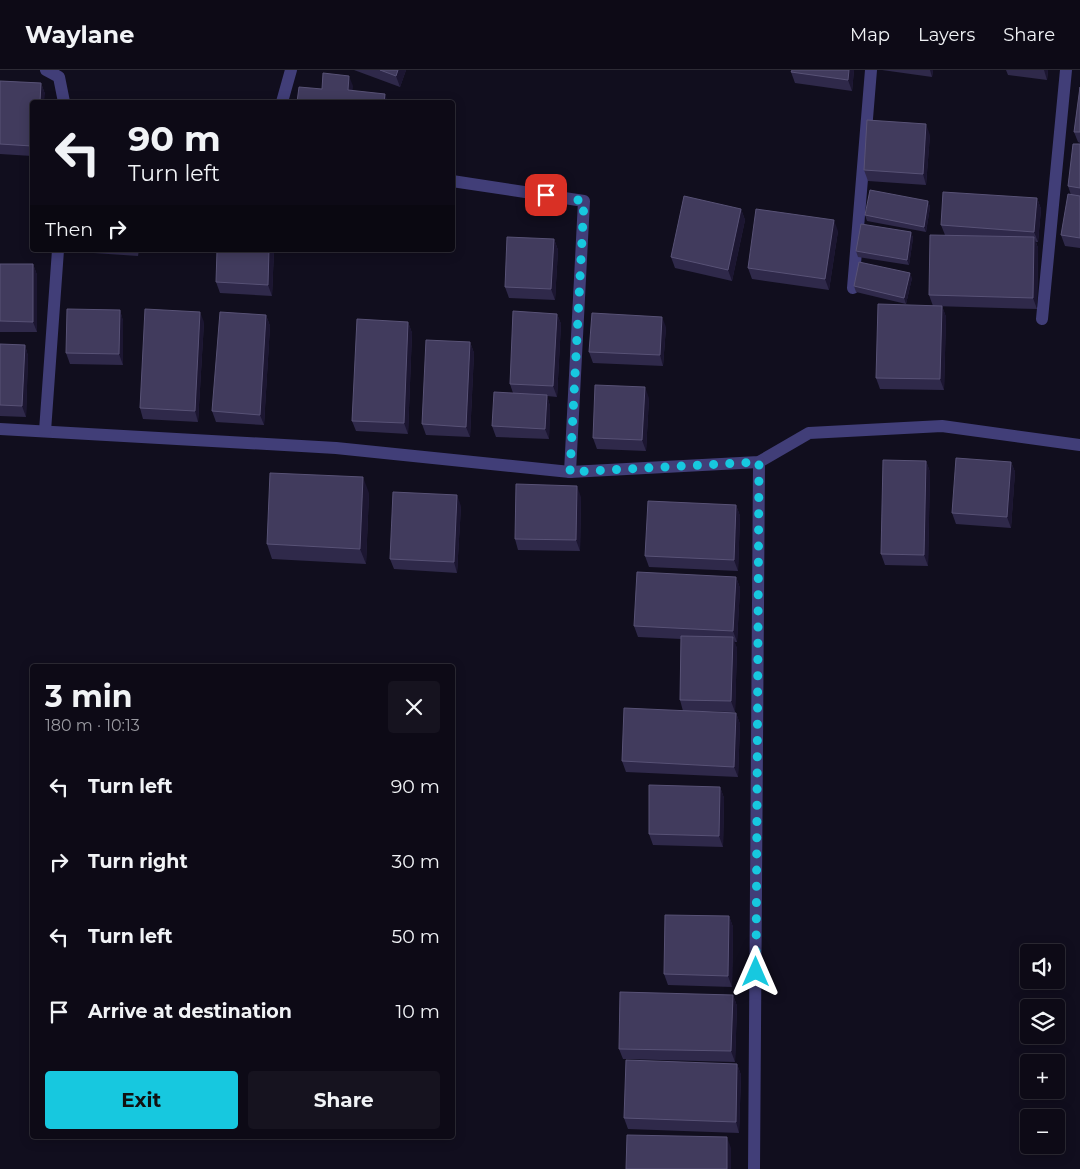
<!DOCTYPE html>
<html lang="en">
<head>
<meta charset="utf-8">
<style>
  body { margin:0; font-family:Montserrat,sans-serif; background:#16131f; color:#f1f3f6; height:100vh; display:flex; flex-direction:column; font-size:19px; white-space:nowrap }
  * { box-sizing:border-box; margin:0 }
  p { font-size:16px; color:#9a9aa1 }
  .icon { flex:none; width:28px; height:28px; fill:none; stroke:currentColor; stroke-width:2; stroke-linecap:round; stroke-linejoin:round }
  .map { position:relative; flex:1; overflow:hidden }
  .side { position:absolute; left:30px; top:594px; width:425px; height:475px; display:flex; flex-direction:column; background:#0d0a16; border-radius:5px; box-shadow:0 2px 12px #0003,0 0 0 1px #2d2b35 }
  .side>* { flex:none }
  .hud { position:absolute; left:30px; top:30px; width:425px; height:152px; border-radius:5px; box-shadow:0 2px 12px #0003,0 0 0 1px #2d2b35; background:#0d0a16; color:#f1f3f6; overflow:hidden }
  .tools { position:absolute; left:1020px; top:874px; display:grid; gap:10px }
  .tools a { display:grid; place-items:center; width:45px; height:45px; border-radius:5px; background:#0d0a16; box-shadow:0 2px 12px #0003,0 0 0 1px #2d2b35; font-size:25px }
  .pin { position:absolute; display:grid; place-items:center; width:42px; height:42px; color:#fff; margin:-21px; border-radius:10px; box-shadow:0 2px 8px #0006 }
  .me { position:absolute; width:55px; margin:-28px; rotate:0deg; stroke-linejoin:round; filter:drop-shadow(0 0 4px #0008) }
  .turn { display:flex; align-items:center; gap:18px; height:105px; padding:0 15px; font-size:22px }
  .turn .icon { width:65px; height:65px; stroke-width:2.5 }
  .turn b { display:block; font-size:35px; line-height:42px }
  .then { display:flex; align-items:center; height:48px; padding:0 15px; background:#0003; gap:10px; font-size:19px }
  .round { display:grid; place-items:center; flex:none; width:52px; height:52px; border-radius:5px; background:#16131f }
  .headline { display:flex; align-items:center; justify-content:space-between; height:85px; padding:0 15px }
  h1 { font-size:30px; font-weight:700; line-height:38px }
  .action { display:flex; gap:10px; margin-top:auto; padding:10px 15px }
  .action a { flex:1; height:58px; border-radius:5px; background:#17c8df; color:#111; font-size:20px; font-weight:700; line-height:58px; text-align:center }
  .action a+a { background:#16131f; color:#f1f3f6 }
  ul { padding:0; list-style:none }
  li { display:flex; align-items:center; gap:15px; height:75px; padding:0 15px }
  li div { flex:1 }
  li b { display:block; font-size:19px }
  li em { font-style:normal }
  header { display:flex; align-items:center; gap:30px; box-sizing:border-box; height:70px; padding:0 25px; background:#0d0a16; border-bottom:1px solid #2d2b35 }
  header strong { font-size:24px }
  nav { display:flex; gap:28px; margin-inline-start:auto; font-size:18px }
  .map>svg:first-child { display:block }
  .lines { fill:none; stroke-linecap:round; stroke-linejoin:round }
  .minor { stroke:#413e78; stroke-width:12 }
  .wall { fill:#2f294a }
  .shaded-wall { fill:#1c1631 }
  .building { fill:#413b5d; stroke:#585276 }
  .route { stroke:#17c8df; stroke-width:9; stroke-dasharray:0 16.2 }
</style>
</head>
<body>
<header>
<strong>Waylane</strong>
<nav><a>Map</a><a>Layers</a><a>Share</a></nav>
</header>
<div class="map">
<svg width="1080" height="1099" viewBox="0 0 1080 1099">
  <rect width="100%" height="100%" fill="#110e1e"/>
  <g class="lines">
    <g class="minor">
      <polyline points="46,0 59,7 64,32"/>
      <polyline points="282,32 291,0"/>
      <polyline points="452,111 584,131 570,402"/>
      <polyline points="853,218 871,0"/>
      <polyline points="1042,249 1066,0"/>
      <polyline points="0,359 336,378 570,402 759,392 809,363 942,356 1080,375"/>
      <polyline points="45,361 58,180"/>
      <polyline points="754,1099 759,392"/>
    </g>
  </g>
  <g class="wall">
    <polygon points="354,0 406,0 400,17"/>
    <polygon points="792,0 854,0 852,21 795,13 791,2"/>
    <polygon points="882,0 933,0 932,7"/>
    <polygon points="1006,0 1048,0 1047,10 1008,5"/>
    <polygon points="0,11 41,13 45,24 32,32 32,86 0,84"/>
    <polygon points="1080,17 1080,73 1078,72 1074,62"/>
    <polygon points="930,65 926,115 868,111 864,100"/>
    <polygon points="1080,74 1080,178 1065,176 1061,165 1071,125 1068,116"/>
    <polygon points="1037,128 1041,139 1038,172 1036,172 1038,178 1037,239 933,236 929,225 945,165 941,155"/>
    <polygon points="928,131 930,137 926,162 867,151 865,145"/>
    <polygon points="741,139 745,150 732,211 675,198 671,187"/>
    <polygon points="838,161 829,220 752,209 748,198"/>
    <polygon points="911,162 913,168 909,195 858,187 856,181"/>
    <polygon points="554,169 558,180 555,230 509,228 505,217"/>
    <polygon points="78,180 139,180 138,186 79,182"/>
    <polygon points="274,180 272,226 220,223 216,212"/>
    <polygon points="0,194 33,194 37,205 37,262 0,262"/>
    <polygon points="912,208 906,234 856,222 854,216"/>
    <polygon points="942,236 946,247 944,320 880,319 876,308"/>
    <polygon points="120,240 123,251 123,295 70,294 66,283"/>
    <polygon points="557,244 561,254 557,327 547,326 550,336 549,369 496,367 492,356 513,323 510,314"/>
    <polygon points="266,245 270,256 264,355 216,352 212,341"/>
    <polygon points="204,252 198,352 143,349 140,338"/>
    <polygon points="408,252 412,263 408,364 356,361 352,351"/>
    <polygon points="666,257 663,296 593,293 589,282"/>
    <polygon points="470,272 474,283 470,367 426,365 422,354"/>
    <polygon points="0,274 25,275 28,286 26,347 0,346"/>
    <polygon points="649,328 646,381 597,379 593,368"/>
    <polygon points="926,391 930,402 928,496 885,495 881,484"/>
    <polygon points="1011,392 1015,402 1011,458 956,454 952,443"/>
    <polygon points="369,423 366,494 272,489 267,474"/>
    <polygon points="581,427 580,481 518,480 515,469"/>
    <polygon points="736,435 740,446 738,501 649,497 645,486"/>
    <polygon points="461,436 457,503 394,499 390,489"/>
    <polygon points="736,507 740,518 737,572 734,572 737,578 735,642 685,641 736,643 740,654 738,707 626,702 622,691 683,641 680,630 681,569 638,567 634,556"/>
    <polygon points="720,717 724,728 723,777 653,775 649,764"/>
    <polygon points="729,846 733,857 732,917 668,915 664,904"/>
    <polygon points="733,925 737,936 735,992 623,989 619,979"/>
    <polygon points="737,994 741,1005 739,1063 628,1059 624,1048"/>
  </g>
  <g class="shaded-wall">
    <polygon points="398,0 406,0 400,17 396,6"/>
    <polygon points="849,0 854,0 852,21 848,10"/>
    <polygon points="930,0 933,0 932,7"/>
    <polygon points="1044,0 1048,0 1047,10"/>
    <polygon points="349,6 353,16 352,31 348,20"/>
    <polygon points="41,13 45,24 44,32 40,32"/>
    <polygon points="385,24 388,32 384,32"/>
    <polygon points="926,54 930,65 926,115 923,104"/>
    <polygon points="1037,128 1041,139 1038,172 1034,162"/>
    <polygon points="928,131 930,137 926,162 924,157"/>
    <polygon points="741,139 745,150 732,211 728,200"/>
    <polygon points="834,150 838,161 829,220 825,209"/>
    <polygon points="911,162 913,168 909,195 907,190"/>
    <polygon points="1034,167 1038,178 1037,239 1033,228"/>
    <polygon points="554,169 558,180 555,230 551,219"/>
    <polygon points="269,180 274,180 272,226 268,215"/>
    <polygon points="33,194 37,205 37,262 33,252"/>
    <polygon points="910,203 912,208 906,234 904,228"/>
    <polygon points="942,236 946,247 944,320 940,309"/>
    <polygon points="120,240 123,251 123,295 119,284"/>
    <polygon points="200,242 204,252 198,352 195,341"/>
    <polygon points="557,244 561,254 557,327 553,316"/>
    <polygon points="266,245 270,256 264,355 260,345"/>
    <polygon points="662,247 666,257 663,296 660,285"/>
    <polygon points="408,252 412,263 408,364 404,353"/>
    <polygon points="470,272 474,283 470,367 466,357"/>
    <polygon points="25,275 28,286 26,347 22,336"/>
    <polygon points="645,317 649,328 646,381 642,370"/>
    <polygon points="547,325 550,336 549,369 545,359"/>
    <polygon points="926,391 930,402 928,496 924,485"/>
    <polygon points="1011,392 1015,402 1011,458 1007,447"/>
    <polygon points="363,407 369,423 366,494 360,479"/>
    <polygon points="577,416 581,427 580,481 576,470"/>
    <polygon points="457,425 461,436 457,503 454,492"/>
    <polygon points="736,435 740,446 738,501 734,490"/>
    <polygon points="736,507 740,518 737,572 733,561"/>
    <polygon points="733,567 737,578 735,642 731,631"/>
    <polygon points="736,643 740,654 738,707 734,697"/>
    <polygon points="720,717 724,728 723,777 719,766"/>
    <polygon points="729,846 733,857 732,917 728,906"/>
    <polygon points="733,925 737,936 735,992 731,981"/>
    <polygon points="737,994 741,1005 739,1063 736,1052"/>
    <polygon points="727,1067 731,1078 731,1099 727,1099"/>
  </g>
  <g class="building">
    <polygon points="380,0 398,0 396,6"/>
    <polygon points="792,0 849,0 848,10 791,2"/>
    <polygon points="323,3 349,6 348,20 385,24 384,32 297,32 299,17 322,19"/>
    <polygon points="0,11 41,13 40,32 32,32 32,76 0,74"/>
    <polygon points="1080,17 1080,62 1074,62"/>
    <polygon points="867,50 926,54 923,104 864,100"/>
    <polygon points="1073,74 1080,74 1080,118 1068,116"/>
    <polygon points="870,120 928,131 924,157 865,145"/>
    <polygon points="943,122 1037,128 1034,162 941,155"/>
    <polygon points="1068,124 1080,126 1080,168 1061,165"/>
    <polygon points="684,126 741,139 728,200 671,187"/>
    <polygon points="756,139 834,150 825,209 748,198"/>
    <polygon points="861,154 911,162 907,190 856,181"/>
    <polygon points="930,165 1034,167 1033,228 929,225"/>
    <polygon points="507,167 554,169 551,219 505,217"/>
    <polygon points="217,180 269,180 268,215 216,212"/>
    <polygon points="859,192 910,203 904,228 854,216"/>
    <polygon points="0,194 33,194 33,252 0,251"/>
    <polygon points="878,234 942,236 940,309 876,308"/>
    <polygon points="67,239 120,240 119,284 66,283"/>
    <polygon points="145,239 200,242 195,341 140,338"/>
    <polygon points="513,241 557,244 553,316 510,314"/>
    <polygon points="220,242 266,245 260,345 212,341"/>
    <polygon points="592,243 662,247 660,285 589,282"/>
    <polygon points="357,249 408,252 404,353 352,351"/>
    <polygon points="426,270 470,272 466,357 422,354"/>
    <polygon points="0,274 25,275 22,336 0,335"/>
    <polygon points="595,315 645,317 642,370 593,368"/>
    <polygon points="494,322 547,325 545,359 492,356"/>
    <polygon points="956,388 1011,392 1007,447 952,443"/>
    <polygon points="883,390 926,391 924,485 881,484"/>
    <polygon points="270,403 363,407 360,479 267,474"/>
    <polygon points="516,414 577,416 576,470 515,469"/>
    <polygon points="393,422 457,425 454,492 390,489"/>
    <polygon points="648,431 736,435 734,490 645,486"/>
    <polygon points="637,502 736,507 733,561 634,556"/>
    <polygon points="681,566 733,567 731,631 680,630"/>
    <polygon points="624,638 736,643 734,697 622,691"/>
    <polygon points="649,715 720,717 719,766 649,764"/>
    <polygon points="665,845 729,846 728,906 664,904"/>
    <polygon points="620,922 733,925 731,981 619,979"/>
    <polygon points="626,990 737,994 736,1052 624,1048"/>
    <polygon points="627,1065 727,1067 727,1099 626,1099"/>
  </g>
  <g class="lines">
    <polyline class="route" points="546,125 584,131 570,402 759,392 756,902"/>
  </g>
</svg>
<div class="tools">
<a><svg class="icon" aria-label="sound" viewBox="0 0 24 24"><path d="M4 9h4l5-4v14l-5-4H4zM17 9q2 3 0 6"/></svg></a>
<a><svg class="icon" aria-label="layers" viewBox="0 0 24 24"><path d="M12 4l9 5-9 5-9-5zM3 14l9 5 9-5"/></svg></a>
<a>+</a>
<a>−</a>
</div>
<div class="pin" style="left:546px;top:125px;background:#d93025"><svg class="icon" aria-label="arrive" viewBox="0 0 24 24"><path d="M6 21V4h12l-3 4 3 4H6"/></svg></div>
<svg class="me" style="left:756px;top:902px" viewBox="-20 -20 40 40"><path d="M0-17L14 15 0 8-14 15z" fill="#17c8df" stroke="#fff" stroke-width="4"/></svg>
<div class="hud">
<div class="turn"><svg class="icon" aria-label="left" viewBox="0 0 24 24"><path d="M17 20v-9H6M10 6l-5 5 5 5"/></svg><div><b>90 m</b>Turn left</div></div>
<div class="then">Then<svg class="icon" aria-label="right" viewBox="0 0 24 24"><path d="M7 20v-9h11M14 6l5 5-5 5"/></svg></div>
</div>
<section class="side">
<div class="headline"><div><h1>3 min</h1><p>180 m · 10:13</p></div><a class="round"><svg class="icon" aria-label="close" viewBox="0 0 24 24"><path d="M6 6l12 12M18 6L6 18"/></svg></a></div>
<ul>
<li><svg class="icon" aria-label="left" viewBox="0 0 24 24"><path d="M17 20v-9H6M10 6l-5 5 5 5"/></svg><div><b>Turn left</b></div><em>90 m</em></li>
<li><svg class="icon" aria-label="right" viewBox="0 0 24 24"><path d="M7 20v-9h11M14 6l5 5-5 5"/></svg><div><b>Turn right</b></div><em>30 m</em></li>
<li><svg class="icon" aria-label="left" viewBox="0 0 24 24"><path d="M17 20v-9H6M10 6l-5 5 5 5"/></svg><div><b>Turn left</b></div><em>50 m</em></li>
<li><svg class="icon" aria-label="arrive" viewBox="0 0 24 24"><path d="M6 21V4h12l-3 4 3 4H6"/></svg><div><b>Arrive at destination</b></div><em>10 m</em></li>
</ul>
<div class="action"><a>Exit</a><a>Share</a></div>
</section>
</div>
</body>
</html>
